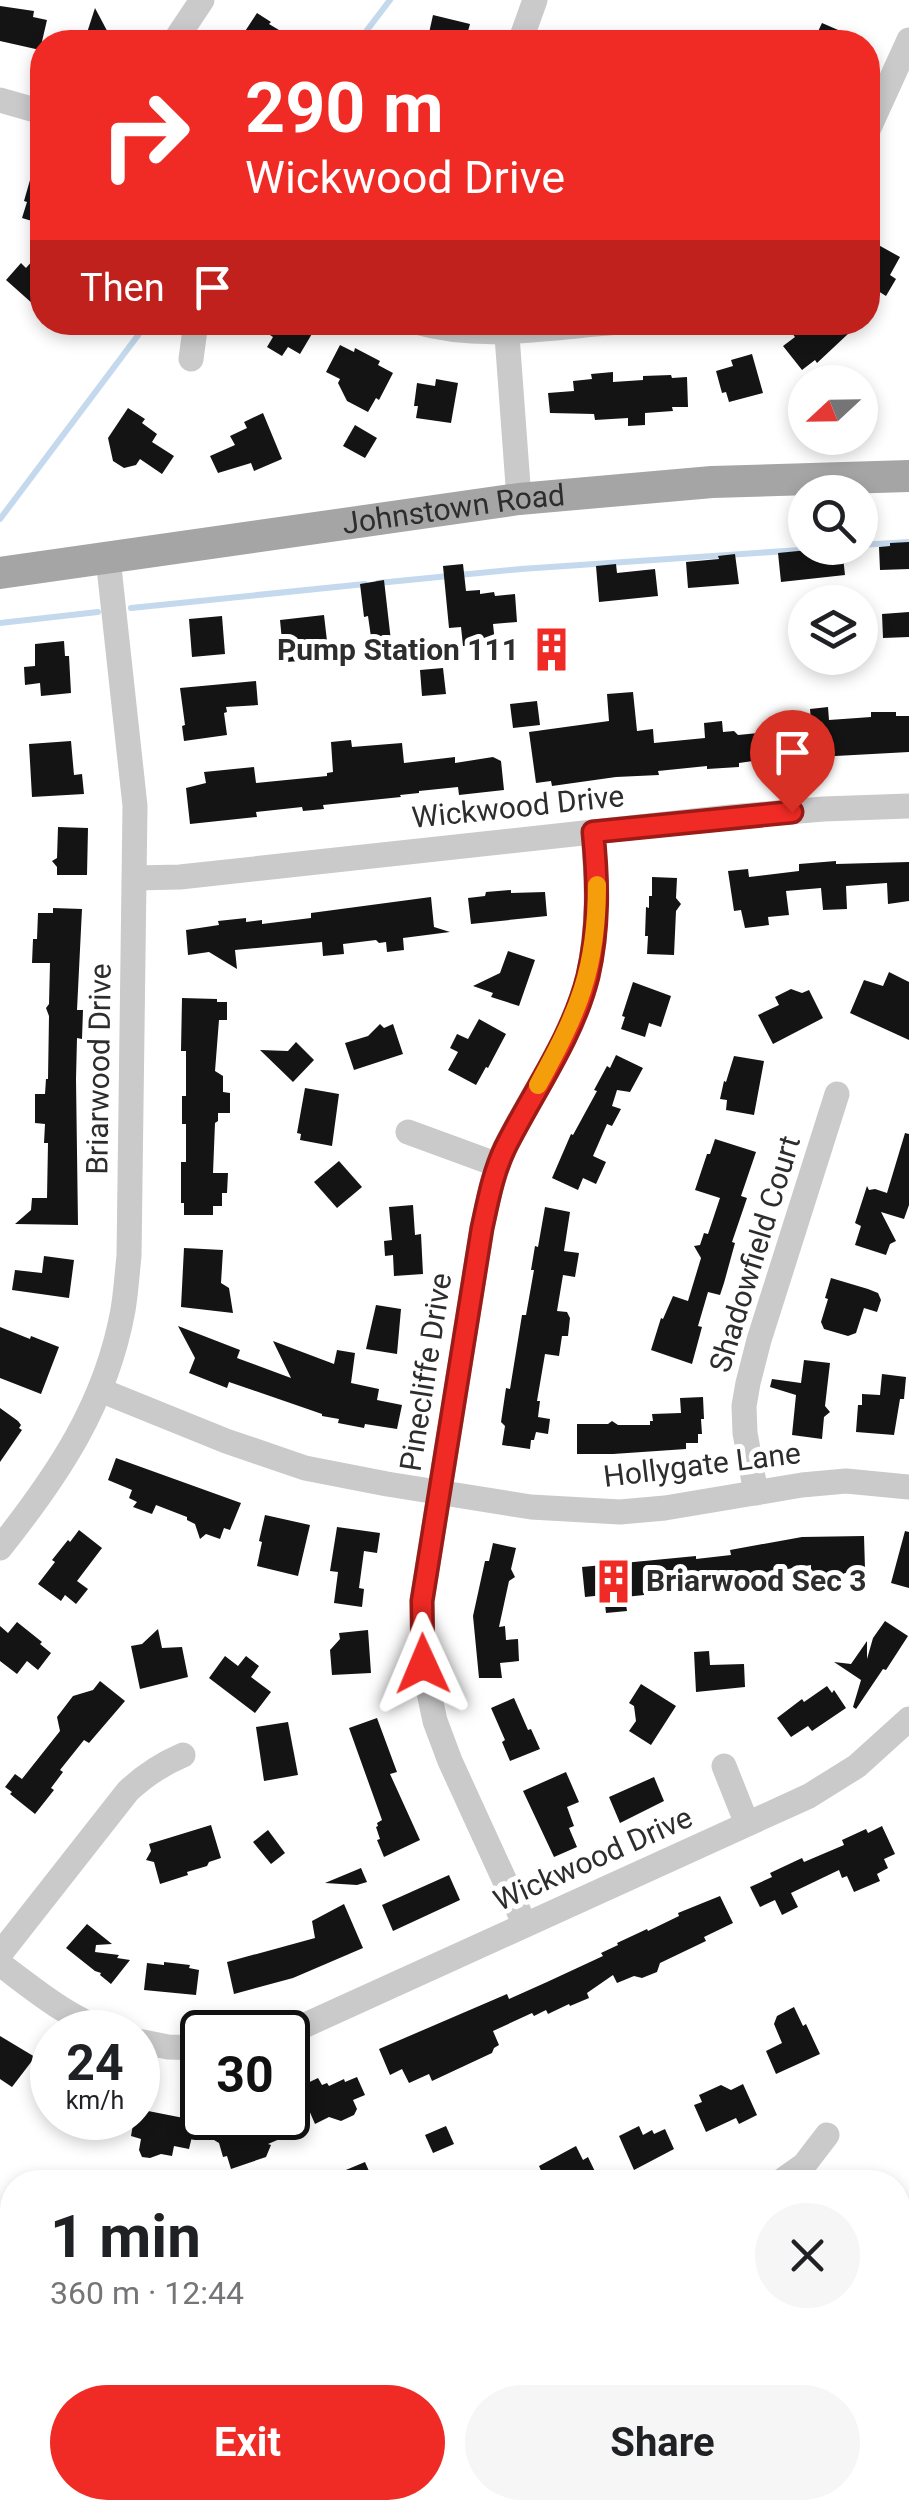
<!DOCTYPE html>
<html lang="en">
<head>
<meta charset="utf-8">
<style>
  body { margin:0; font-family:Roboto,sans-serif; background:#f6f6f6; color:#202124; height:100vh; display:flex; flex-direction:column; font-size:38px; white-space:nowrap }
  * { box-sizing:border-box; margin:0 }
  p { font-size:32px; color:#757577 }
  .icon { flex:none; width:55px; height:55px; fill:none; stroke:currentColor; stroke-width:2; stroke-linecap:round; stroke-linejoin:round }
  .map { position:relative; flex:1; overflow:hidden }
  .panel { position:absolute; left:0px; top:2170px; width:910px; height:350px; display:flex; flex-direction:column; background:#fff; border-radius:40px 40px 0 0; box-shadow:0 5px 15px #0003 }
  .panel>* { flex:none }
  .hud { position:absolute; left:30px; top:30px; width:850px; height:305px; border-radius:40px; box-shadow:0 5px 15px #0003; background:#f02a24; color:#fff; overflow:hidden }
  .needle { width:65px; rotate:248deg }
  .buttons { position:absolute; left:788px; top:365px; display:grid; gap:20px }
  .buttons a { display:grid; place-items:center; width:90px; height:90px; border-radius:50%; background:#fff; box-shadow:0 5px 15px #0003; font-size:50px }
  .speed { position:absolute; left:30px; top:2010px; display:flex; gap:20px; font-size:50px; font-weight:700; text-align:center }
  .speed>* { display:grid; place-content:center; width:130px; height:130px; border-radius:50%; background:#fff; box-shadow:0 5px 15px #0003; line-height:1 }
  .speed small { font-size:25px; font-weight:400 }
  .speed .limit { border:5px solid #111; border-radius:15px; background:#fff; color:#111 }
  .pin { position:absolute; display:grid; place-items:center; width:85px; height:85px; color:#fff; margin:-102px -42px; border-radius:50% 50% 50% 0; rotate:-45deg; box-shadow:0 0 10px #0007 }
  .pin .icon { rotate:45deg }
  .me { position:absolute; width:110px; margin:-55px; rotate:359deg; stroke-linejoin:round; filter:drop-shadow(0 0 8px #0008) }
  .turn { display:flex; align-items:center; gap:35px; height:210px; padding:0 50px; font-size:45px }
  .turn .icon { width:130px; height:130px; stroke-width:2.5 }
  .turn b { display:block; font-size:70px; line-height:85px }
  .then { display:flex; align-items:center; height:95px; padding:0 50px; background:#0003; gap:20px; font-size:38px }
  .round { display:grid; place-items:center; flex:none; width:105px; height:105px; border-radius:52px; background:#f6f6f6 }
  .head { display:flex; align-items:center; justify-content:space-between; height:170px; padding:0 50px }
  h1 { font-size:60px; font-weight:700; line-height:75px }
  .button { display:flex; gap:20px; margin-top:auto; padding:20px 50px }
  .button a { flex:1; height:115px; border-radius:60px; background:#f02a24; color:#fff; font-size:40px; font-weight:700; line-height:115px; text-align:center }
  .button a+a { background:#f6f6f6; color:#202124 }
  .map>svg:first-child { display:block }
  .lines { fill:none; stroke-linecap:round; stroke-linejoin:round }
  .stream { stroke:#c4d9ed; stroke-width:6 }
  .building { fill:#141414 }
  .minor { stroke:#cacaca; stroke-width:25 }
  .major { stroke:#a5a5a5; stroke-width:32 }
  .route-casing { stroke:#9c1b17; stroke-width:25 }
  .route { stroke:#f02a24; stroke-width:18 }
  .slow { stroke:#f59e0b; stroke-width:18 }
  .labels { text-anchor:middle; stroke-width:10; stroke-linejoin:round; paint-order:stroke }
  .street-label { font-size:30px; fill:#2d2d2d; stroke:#fff }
  .poi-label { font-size:30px; font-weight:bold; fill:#2d2d2d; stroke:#fff; text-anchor:end }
</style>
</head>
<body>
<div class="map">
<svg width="909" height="2520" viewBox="0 0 909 2520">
  <rect width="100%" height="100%" fill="#fff"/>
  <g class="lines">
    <g class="stream">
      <polyline points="358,42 390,0"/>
      <polyline points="0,519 148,322"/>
      <polyline points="860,545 909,542"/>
      <polyline points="378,583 521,569 830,548"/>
      <polyline points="131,608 365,584"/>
      <polyline points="0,623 98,612"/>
    </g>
  </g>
  <g class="building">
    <polygon points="0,6 34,11 33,17 47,20 40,50 0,41"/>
    <polygon points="95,8 113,42 84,42"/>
    <polygon points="257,13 271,22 269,24 299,42 238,42"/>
    <polygon points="433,15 470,24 465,42 427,42"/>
    <polygon points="822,23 866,42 813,42"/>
    <polygon points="38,152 42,153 42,224 22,218 27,202 24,201"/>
    <polygon points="873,242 900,257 890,275 896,279 886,296 878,291 868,308 868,252"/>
    <polygon points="42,250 42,312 6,280 21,263 26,268"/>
    <polygon points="250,322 319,322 300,354 288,347 282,356 267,347 273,337"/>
    <polygon points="804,322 841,322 849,333 817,363 815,360 802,370 783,346 795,337 792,333"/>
    <polygon points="340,345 354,352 355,348 380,361 378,365 393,373 379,400 376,398 368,412 347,401 338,383 340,379 326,372"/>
    <polygon points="752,354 763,393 729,402 726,392 722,393 716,371 733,366 731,360"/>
    <polygon points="613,372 613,382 643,380 643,376 671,375 672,378 687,377 688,407 672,407 673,411 645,413 645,425 628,426 628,418 595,420 594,414 550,413 548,393 574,391 573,381 592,379 591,374"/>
    <polygon points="436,379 458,383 451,423 416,418 418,406 414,406 417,383 435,386"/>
    <polygon points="128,408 145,419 142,423 157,434 152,442 174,456 162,474 140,459 136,465 124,468 113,461 108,438"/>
    <polygon points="263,413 282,459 254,471 251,463 218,473 210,456 235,445 230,436 247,428 244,422"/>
    <polygon points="355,425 377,438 365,458 343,446"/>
    <polygon points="909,542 909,569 880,570 879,547 890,546 890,543"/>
    <polygon points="829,548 842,548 845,575 781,582 778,553"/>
    <polygon points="735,554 739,584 688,588 686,562 719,559 718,556"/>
    <polygon points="463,564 466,591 480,590 480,594 494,592 495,596 515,594 517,622 493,624 495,643 463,646 461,627 449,628 443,566"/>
    <polygon points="616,564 617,573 655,569 658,596 599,602 596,566"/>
    <polygon points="384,580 391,641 372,644 368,616 364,617 360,584"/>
    <polygon points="909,612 909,637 883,638 882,614"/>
    <polygon points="324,615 327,641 309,643 309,655 301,656 302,661 284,662 280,620"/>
    <polygon points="222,616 225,654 192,657 189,619"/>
    <polygon points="64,641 65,656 69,656 71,693 41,696 40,683 25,685 24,667 35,666 35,644"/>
    <polygon points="443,668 446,694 422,696 420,670"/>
    <polygon points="256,681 258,705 226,707 227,712 224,713 227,735 184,741 182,726 185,725 180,688"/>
    <polygon points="633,692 637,731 653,729 654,743 705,738 704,723 722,721 723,732 734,731 738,735 780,731 779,723 811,721 810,709 828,707 829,720 871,717 871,712 896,712 896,716 909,716 909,752 760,760 739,763 739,767 707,769 707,766 658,771 659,775 616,777 552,786 551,781 536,783 529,732 609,721 607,694"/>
    <polygon points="537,701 540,725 513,728 510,704"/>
    <polygon points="351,740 352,747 402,743 404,763 455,757 455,763 493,757 501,761 504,790 459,795 458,787 419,791 419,793 400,795 401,797 323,805 324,809 303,811 302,807 256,812 257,817 190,824 186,788 206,783 204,772 254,767 256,783 327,776 327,773 333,772 331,742"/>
    <polygon points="71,741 74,775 82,774 84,794 32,797 29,744"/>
    <polygon points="58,827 88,828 87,875 57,875 57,867 52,861 57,858"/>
    <polygon points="836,861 836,864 909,862 909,901 888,904 887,883 846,886 847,909 823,910 821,888 786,891 789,915 768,917 769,925 745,928 741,910 734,911 728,871 748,869 749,877 799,871 799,864"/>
    <polygon points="652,877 677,878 676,898 681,904 676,911 674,955 647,954 648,936 645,936 646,907 649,908 649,896 652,896"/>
    <polygon points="511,890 511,893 545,892 547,916 471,924 468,898 485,896 486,892"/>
    <polygon points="431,897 434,927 450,932 403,938 404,950 387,952 386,942 379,943 376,940 343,944 344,954 323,956 322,942 235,950 237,969 209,952 188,955 186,930 219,925 218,921 246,918 246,922 262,920 262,924 311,918 311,913"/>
    <polygon points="53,908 82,909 77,1010 83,1010 82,1039 77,1038 76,1079 78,1225 15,1224 31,1210 32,1198 47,1198 48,1143 44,1143 45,1124 35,1123 35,1094 45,1094 46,1079 48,1079 49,1016 46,1008 49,1004 50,963 32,963 33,939 37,939 38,913 53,913"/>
    <polygon points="508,951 535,960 519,1006 491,997 493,993 473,986 500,973"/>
    <polygon points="889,972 909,982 909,1040 850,1013 864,980 883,986"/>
    <polygon points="633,982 671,996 661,1027 649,1023 645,1037 621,1029 625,1017 622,1016"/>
    <polygon points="791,989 802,993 809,990 823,1018 773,1044 758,1015 779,1005 775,997"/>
    <polygon points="182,998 217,999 217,1002 227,1002 227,1020 219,1020 215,1071 223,1076 223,1092 230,1093 230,1113 218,1113 218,1121 215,1123 213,1173 228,1173 227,1193 222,1193 222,1206 213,1206 213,1215 184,1215 184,1203 181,1203 181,1162 186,1162 186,1124 182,1124 182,1096 186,1096 186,1051 181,1051"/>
    <polygon points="479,1019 506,1034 488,1068 486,1067 476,1085 448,1070 458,1052 450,1048 457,1034 468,1039"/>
    <polygon points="380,1024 384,1028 393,1024 403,1054 354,1070 345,1043 368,1036"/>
    <polygon points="296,1042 314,1060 293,1082 260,1050 288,1051"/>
    <polygon points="616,1055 643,1068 630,1092 617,1090 612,1106 621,1109 612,1126 607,1124 593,1156 606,1162 596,1184 583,1178 578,1190 552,1178 571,1134 573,1135 597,1091 594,1090 607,1066 610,1068"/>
    <polygon points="734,1056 764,1061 754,1115 726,1110 727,1100 720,1099 724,1081 726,1082"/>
    <polygon points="305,1088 339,1094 332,1146 300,1140 301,1134 297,1133"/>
    <polygon points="905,1133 909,1134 909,1205 904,1219 881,1212 896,1241 890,1244 886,1255 855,1245 861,1226 855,1223 867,1186 869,1190 875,1189 887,1193"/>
    <polygon points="715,1139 756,1152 741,1196 747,1198 732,1242 735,1243 724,1283 720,1295 708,1292 698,1326 702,1327 692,1364 651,1350 661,1318 663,1319 673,1296 688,1301 701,1258 694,1246 700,1245 704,1233 708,1234 720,1198 695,1190 707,1154 710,1154"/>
    <polygon points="339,1161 362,1187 337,1208 314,1182"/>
    <polygon points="413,1205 415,1235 421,1234 423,1274 394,1276 393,1255 385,1256 384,1241 392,1240 389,1207"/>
    <polygon points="545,1207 570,1212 564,1251 579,1253 575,1277 563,1275 557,1311 567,1312 570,1318 568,1336 562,1336 559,1356 545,1354 537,1401 540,1401 538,1417 550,1419 548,1434 536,1432 534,1440 531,1440 530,1449 502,1445 505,1426 501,1422 506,1388 510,1389 522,1315 526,1315 534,1270 531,1270 535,1246 538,1247"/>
    <polygon points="184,1248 223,1250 221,1283 229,1288 233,1313 181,1307"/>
    <polygon points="44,1256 74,1260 69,1298 12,1290 15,1270 42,1273"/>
    <polygon points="831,1278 868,1289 878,1293 881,1300 877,1312 864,1308 856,1333 848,1336 824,1329 821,1322 828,1299 825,1298"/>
    <polygon points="376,1305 401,1309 397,1354 366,1349"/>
    <polygon points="178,1326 240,1350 237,1358 291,1378 273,1341 334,1364 337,1350 355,1353 351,1383 379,1389 377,1400 402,1405 397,1429 365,1424 364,1428 338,1423 339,1419 322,1416 322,1414 229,1382 227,1388 189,1373 195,1358"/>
    <polygon points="0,1327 30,1339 31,1336 59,1347 41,1394 0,1378"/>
    <polygon points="804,1360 830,1363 825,1406 830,1412 824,1417 822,1439 792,1435 796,1395 770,1387 772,1379 801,1383"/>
    <polygon points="882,1374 906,1377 904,1399 900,1399 894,1435 856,1432 858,1405 862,1405 862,1394 880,1395"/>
    <polygon points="703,1397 704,1419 701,1419 702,1434 698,1434 698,1443 686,1443 686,1449 613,1454 577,1454 577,1424 608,1424 612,1421 618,1425 650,1425 650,1421 653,1421 652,1414 681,1413 680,1398"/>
    <polygon points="0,1408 18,1421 21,1425 19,1428 22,1430 0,1462"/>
    <polygon points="116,1458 241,1503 230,1530 224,1528 220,1539 206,1534 200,1539 195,1524 187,1520 187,1517 156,1505 152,1514 133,1507 137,1502 129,1498 132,1490 108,1480"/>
    <polygon points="265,1515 310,1525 298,1576 257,1566 262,1542 259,1541"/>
    <polygon points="337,1527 380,1533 377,1553 364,1551 359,1588 364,1589 362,1607 334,1603 338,1572 330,1571"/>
    <polygon points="79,1530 102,1548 77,1581 88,1589 76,1604 65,1595 61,1601 38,1584 55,1562 52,1560 68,1540 70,1542"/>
    <polygon points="905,1531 909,1532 909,1588 891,1583"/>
    <polygon points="864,1536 865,1569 855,1569 855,1572 845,1573 840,1576 832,1576 829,1573 811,1573 811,1565 754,1575 755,1581 740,1584 687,1591 687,1587 644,1592 644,1595 625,1597 627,1611 606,1613 604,1595 585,1597 582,1567 696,1556 696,1559 731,1555 730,1550 802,1537"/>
    <polygon points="493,1543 516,1548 511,1569 515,1577 509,1581 499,1627 505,1626 506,1640 518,1639 519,1661 500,1663 502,1678 479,1678 473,1616 485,1561 489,1561"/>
    <polygon points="885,1621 908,1636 886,1670 883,1669 856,1709 853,1707 861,1680 834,1662 851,1664 867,1641 867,1659 873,1638"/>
    <polygon points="17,1622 42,1642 40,1644 51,1653 38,1670 27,1661 17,1674 0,1661 0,1626 8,1633"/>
    <polygon points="158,1629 162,1648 182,1647 188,1677 140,1689 131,1646 142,1644"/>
    <polygon points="368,1630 371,1673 332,1675 330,1650 340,1639 339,1633"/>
    <polygon points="709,1651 710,1665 744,1664 745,1687 696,1692 694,1652"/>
    <polygon points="225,1656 238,1666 246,1656 259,1666 251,1677 271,1692 255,1713 209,1678"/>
    <polygon points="100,1681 125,1701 89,1743 84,1740 60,1770 63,1772 51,1788 54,1790 35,1814 10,1794 12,1792 5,1787 15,1774 22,1779 60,1731 57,1717 73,1696 93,1690"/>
    <polygon points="641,1684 676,1706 651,1745 629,1731 636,1721 634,1706 629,1703"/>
    <polygon points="827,1686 832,1693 834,1690 846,1708 812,1731 808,1726 791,1737 777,1718 802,1699 804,1702"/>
    <polygon points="514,1698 528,1730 531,1729 540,1749 510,1761 502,1742 505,1740 491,1708"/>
    <polygon points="377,1718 397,1772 390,1774 420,1840 384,1857 377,1840 380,1839 376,1827 378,1826 377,1823 382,1820 349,1728"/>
    <polygon points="288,1722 298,1775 264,1781 256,1727"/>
    <polygon points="566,1772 579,1802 567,1807 574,1826 569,1828 577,1847 554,1857 523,1791"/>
    <polygon points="654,1777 664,1801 620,1823 609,1797"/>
    <polygon points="211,1825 221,1858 209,1862 207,1866 187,1872 188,1875 160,1884 154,1862 146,1860 151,1851 149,1844"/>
    <polygon points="882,1826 895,1854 884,1859 888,1868 877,1874 880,1881 854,1892 847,1876 842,1878 839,1870 791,1893 798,1907 782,1915 775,1900 760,1907 750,1887 772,1877 770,1873 802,1858 804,1862 844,1845 842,1840 866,1829 868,1833"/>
    <polygon points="268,1830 285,1853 271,1864 253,1842"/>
    <polygon points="361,1868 367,1882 357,1885 325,1883"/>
    <polygon points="449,1875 460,1900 393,1931 382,1905"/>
    <polygon points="720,1896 733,1923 704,1937 706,1941 660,1963 657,1972 642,1978 634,1976 617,1983 613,1975 587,1993 589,1998 570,2006 569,2004 548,2014 546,2010 534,2016 532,2013 493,2031 499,2045 494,2048 492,2053 432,2081 429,2074 409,2083 402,2069 390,2075 379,2049 507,1994 509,1999 547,1982 603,1956 601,1953 618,1945 617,1943 647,1929 648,1931 679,1916 678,1913"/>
    <polygon points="344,1904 363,1948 293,1978 234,1994 227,1962 315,1938 312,1921"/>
    <polygon points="87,1924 112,1944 96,1945 95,1952 119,1955 117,1958 130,1960 111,1984 100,1975 101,1973 95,1971 66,1948"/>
    <polygon points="164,1962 190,1965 189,1968 199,1970 196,1995 144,1990 147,1963 164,1965"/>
    <polygon points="794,2007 803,2026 806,2024 820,2054 776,2074 766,2051 782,2043 774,2024 777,2016"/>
    <polygon points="0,2036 35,2057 12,2087 0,2079"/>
    <polygon points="357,2077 365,2095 353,2100 357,2109 354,2115 341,2121 329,2117 315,2124 299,2087 318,2078 322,2085 327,2083 329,2086 344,2079 345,2082"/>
    <polygon points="743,2084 757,2115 739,2124 736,2118 706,2132 694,2105 702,2102 699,2095 721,2085 731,2090"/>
    <polygon points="138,2109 214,2124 233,2118 276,2118 282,2138 268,2144 271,2145 266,2157 231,2169 227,2156 223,2157 219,2143 194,2128 189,2149 174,2146 172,2156 161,2154 150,2158 142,2157 139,2150 141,2139 131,2136 134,2118 138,2118"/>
    <polygon points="446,2126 454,2144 433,2153 425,2135"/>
    <polygon points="639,2126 643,2135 652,2130 654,2134 665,2129 674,2149 634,2170 619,2136"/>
    <polygon points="576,2146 583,2160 588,2157 600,2182 546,2182 539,2166"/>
    <polygon points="365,2162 372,2178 362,2182 317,2182"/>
  </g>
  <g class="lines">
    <g class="minor">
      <polyline points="174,42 202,0"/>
      <polyline points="520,42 535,0"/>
      <polyline points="0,100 42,112"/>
      <polyline points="868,130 909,40"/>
      <path d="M 416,322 C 482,341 552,327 619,322"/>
      <polyline points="506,322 519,499"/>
      <polyline points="191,359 196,322"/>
      <polyline points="135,878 180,877 730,817 823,809 909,806"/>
      <polyline points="408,1132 498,1165"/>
      <polyline points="100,1390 226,1441 305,1468 387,1484 531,1507 620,1512 665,1508 802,1485 846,1481 909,1487"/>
      <polyline points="756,1493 745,1433 744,1406 748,1383 759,1340 837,1094"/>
      <path d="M 0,1548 C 58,1475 106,1404 123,1310 C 126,1292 127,1274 129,1256 L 135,806 L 108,558"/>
      <polyline points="724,1766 747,1824"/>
      <path d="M 525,1925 L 450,1761 L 435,1721 L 423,1664 L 422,1601 L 482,1228 C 488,1201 493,1173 505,1147 C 533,1092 573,1037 588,976 C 599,928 597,880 593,832"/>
      <path d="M 0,1954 L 128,1791 C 145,1775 162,1764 183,1755"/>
      <path d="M 0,1964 C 35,1990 68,2018 109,2032"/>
      <polyline points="288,2033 809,1796 857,1766 909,1719"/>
      <polyline points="138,2041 168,2047 202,2048"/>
      <polyline points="780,2182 804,2165 827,2135"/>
      <polyline points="0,2388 12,2398"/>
      <polyline points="152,2508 168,2520"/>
      <polyline points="716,2508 726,2520"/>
      <polyline points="892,2520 909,2503"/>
    </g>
    <path class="major" id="s1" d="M 0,573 L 519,499 L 712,482 L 909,476"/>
  </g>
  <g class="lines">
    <defs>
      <path id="route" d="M 423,1664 L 422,1601 L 482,1228 C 488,1201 493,1173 505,1148 C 533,1092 573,1037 588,976 C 599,928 598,881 593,832 L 792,812"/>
    </defs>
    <use href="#route" class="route-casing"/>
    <use href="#route" class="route"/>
    <path class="slow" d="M 538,1085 C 578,1012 597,970 597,885"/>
  </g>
  <defs>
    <symbol id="building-bare" viewBox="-9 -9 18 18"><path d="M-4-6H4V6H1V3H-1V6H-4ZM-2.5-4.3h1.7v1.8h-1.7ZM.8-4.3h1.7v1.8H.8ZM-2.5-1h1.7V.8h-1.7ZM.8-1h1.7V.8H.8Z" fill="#f02a24" stroke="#fff" stroke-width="2.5" paint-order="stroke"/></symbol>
  </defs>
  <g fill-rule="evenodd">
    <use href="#building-bare" x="520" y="618" width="63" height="63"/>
    <use href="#building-bare" x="582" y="1550" width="63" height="63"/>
  </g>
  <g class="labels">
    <g class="street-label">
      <text dy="10" stroke="none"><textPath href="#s1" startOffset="458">Johnstown Road</textPath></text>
      <text transform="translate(518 807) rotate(-6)" y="10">Wickwood Drive</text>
      <text transform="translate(99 1069) rotate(-89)" y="10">Briarwood Drive</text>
      <text transform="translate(755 1254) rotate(-73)" y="10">Shadowfield Court</text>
      <text transform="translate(426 1372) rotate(-81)" y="10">Pinecliffe Drive</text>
      <text transform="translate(702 1465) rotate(-7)" y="10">Hollygate Lane</text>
      <text transform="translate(593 1859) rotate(-24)" y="10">Wickwood Drive</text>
    </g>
    <g class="poi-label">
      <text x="519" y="660">Pump Station 111</text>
      <text x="646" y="1591" text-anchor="start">Briarwood Sec 3</text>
    </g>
  </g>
</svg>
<div class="buttons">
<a><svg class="needle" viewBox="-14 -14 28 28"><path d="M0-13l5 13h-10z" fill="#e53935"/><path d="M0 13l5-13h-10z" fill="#757577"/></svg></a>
<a><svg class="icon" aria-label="search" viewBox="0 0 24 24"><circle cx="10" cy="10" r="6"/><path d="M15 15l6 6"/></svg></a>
<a><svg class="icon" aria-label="layers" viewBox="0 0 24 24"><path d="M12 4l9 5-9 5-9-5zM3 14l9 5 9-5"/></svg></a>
</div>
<div class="speed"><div>24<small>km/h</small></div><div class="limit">30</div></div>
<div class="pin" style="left:792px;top:812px;background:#d93025"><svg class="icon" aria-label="arrive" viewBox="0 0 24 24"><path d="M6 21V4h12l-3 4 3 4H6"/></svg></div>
<svg class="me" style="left:423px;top:1664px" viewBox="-20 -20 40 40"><path d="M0-17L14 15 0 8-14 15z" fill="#f02a24" stroke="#fff" stroke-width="4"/></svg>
<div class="hud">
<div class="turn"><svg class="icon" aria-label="right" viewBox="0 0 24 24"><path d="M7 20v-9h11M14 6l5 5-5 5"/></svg><div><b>290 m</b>Wickwood Drive</div></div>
<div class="then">Then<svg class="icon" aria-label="arrive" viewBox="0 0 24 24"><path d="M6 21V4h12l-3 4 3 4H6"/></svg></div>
</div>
<section class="panel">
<div class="head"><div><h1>1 min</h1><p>360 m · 12:44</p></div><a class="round"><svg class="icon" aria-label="close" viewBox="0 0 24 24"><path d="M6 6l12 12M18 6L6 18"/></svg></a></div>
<div class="button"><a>Exit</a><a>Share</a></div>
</section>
</div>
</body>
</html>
